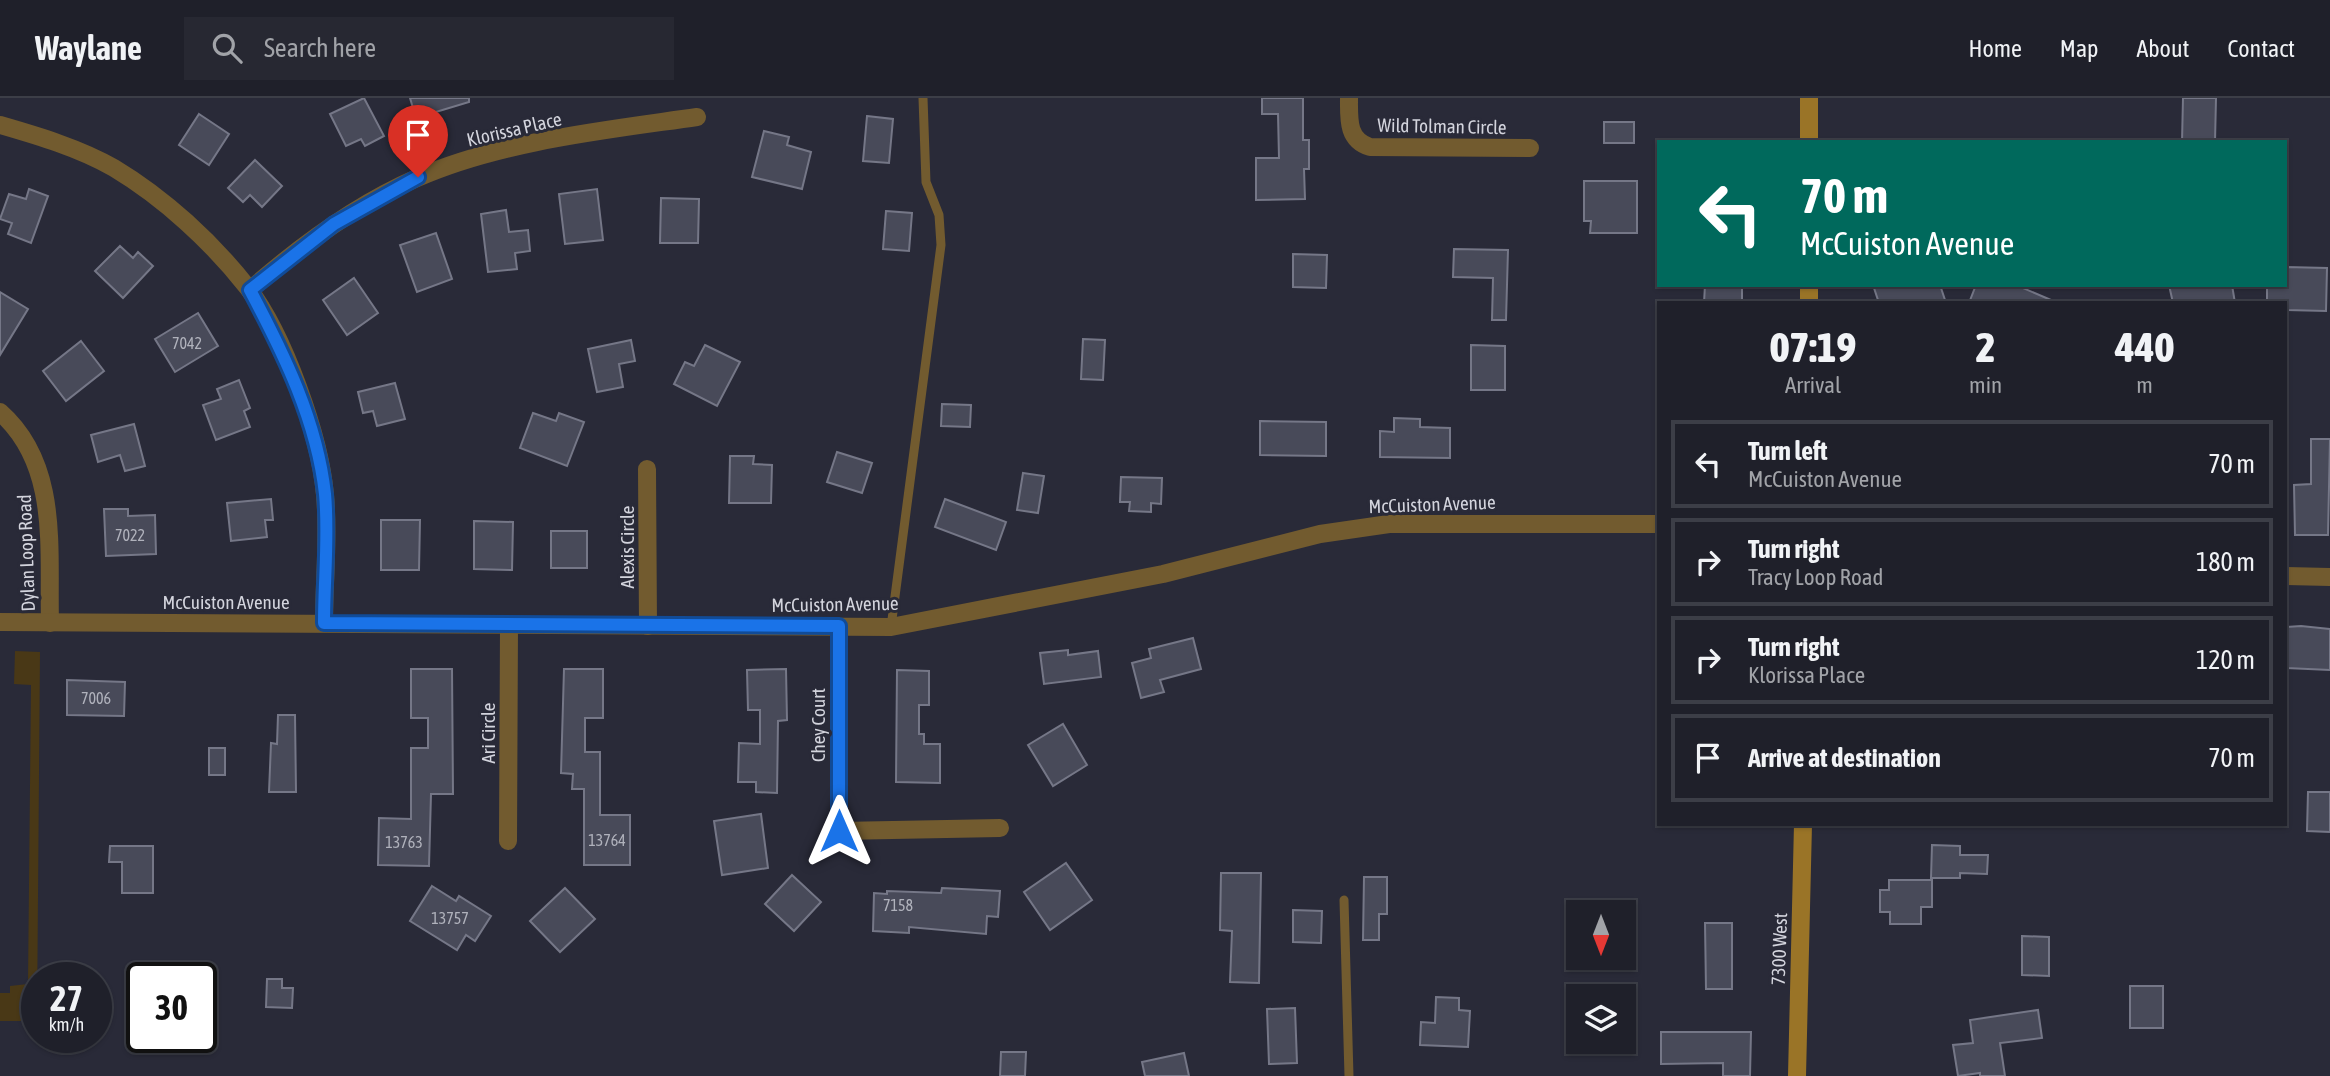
<!DOCTYPE html>
<html lang="en">
<head>
<meta charset="utf-8">
<style>
  body { margin:0; font-family:"Asap Condensed",sans-serif; background:#272832; color:#f1f3f6; height:100vh; display:flex; flex-direction:column; font-size:26px; white-space:nowrap }
  * { box-sizing:border-box; margin:0 }
  p { font-size:23px; color:#a1a3a8 }
  .icon { flex:none; width:38px; height:38px; fill:none; stroke:currentColor; stroke-width:2; stroke-linecap:round; stroke-linejoin:round }
  .map { position:relative; flex:1; overflow:hidden }
  .drawer { position:absolute; left:1657px; top:203px; width:630px; height:525px; display:flex; flex-direction:column; background:#1f202a; border-radius:0px; box-shadow:0 2px 5px #0004,0 0 0 2px #3c3e47 }
  .drawer>* { flex:none }
  .hud { position:absolute; left:1657px; top:42px; width:630px; height:147px; border-radius:0px; box-shadow:0 2px 5px #0004,0 0 0 2px #3c3e47; background:#00695c; color:#fff; overflow:hidden }
  .needle { width:46px; rotate:180deg }
  .fabs { position:absolute; left:1566px; top:802px; display:grid; gap:14px }
  .fabs a { display:grid; place-items:center; width:70px; height:70px; border-radius:0px; background:#1f202a; box-shadow:0 2px 5px #0004,0 0 0 2px #3c3e47; font-size:35px }
  .speed { position:absolute; left:21px; top:864px; display:flex; gap:14px; font-size:35px; font-weight:700; text-align:center }
  .speed>* { display:grid; place-content:center; width:91px; height:91px; border-radius:50%; background:#1f202a; box-shadow:0 2px 5px #0004,0 0 0 2px #3c3e47; line-height:1 }
  .speed small { font-size:18px; font-weight:400 }
  .speed .limit { border:4px solid #111; border-radius:10px; background:#fff; color:#111 }
  .pin { position:absolute; display:grid; place-items:center; width:60px; height:60px; color:#fff; margin:-72px -30px; border-radius:50% 50% 50% 0; rotate:-45deg; box-shadow:0 0 7px #0007 }
  .pin .icon { rotate:45deg }
  .me { position:absolute; width:77px; margin:-38px; rotate:0deg; stroke-linejoin:round; filter:drop-shadow(0 0 5px #0008) }
  .turn { display:flex; align-items:center; gap:24px; height:147px; padding:0 28px; font-size:32px }
  .turn .icon { width:91px; height:91px; stroke-width:2.5 }
  .turn b { display:block; font-size:49px; line-height:60px }
  .eta { display:flex; justify-content:space-evenly; align-items:center; height:119px; text-align:center }
  .eta b { font-size:42px; font-weight:800; line-height:49px }
  ul { padding:0; list-style:none }
  li { display:flex; align-items:center; gap:21px; height:88px; margin:0 14px 10px; padding:0 14px; border:4px solid #3c3e47; border-radius:0px }
  li div { flex:1 }
  li b { display:block; font-size:26px }
  li em { font-style:normal }
  header { display:flex; align-items:center; gap:42px; box-sizing:border-box; height:98px; padding:0 35px; background:#1f202a; border-bottom:2px solid #3c3e47 }
  header strong { font-size:33px }
  nav { display:flex; gap:38px; margin-inline-start:auto; font-size:24px }
  .search { width:490px; height:63px; background:#272832; display:flex; align-items:center; gap:18px; box-sizing:border-box; padding:0 24px; border-radius:0px; color:#a1a3a8; font-size:26px }
  .map>svg:first-child { display:block }
  .green { fill:#493816 }
  .building { fill:#484a59; stroke:#757787; stroke-width:2 }
  .lines { fill:none; stroke-linecap:round; stroke-linejoin:round }
  .lane { stroke:#725b2f; stroke-width:9 }
  .street { stroke:#725b2f; stroke-width:18 }
  .secondary { stroke:#9a7427; stroke-width:18 }
  .route-casing { stroke:#114b97; stroke-width:18 }
  .route { stroke:#1a73e8; stroke-width:12 }
  .labels { text-anchor:middle; stroke-width:6; stroke-linejoin:round; paint-order:stroke }
  .number-label { font-size:16px; fill:#b0b2bc }
  .street-label { font-size:19px; fill:#d3d4dd; stroke:#292a38 }
</style>
</head>
<body>
<header>
<strong>Waylane</strong>
<div class="search"><svg class="icon" aria-label="search" viewBox="0 0 24 24"><circle cx="10" cy="10" r="6"/><path d="M15 15l6 6"/></svg>Search here</div>
<nav><a>Home</a><a>Map</a><a>About</a><a>Contact</a></nav>
</header>
<div class="map">
<svg width="2330" height="978" viewBox="0 0 2330 978">
  <rect width="100%" height="100%" fill="#292a38"/>
  <polygon class="green" points="15,553 40,554 37,923 0,923 0,895 10,895 10,888 28,886 31,587 14,586"/>
  <g class="building">
    <polygon points="364,0 384,38 365,48 361,41 346,48 330,16"/>
    <polygon points="410,0 469,0 469,4 416,20"/>
    <polygon points="1262,0 1303,0 1303,42 1309,42 1309,71 1304,71 1305,101 1256,102 1256,60 1279,60 1278,16 1262,16"/>
    <polygon points="2183,0 2216,0 2215,44 2182,44"/>
    <polygon points="199,16 229,36 209,67 179,47"/>
    <polygon points="867,18 893,21 889,65 863,63"/>
    <rect x="1604" y="24" width="30" height="21"/>
    <polygon points="764,33 789,39 787,47 811,54 802,91 752,79"/>
    <polygon points="255,62 282,88 262,109 250,97 243,104 228,90"/>
    <polygon points="1584,83 1637,83 1637,135 1590,135 1591,123 1584,123"/>
    <polygon points="29,91 48,98 31,145 8,136 12,125 0,121 9,96 26,101"/>
    <polygon points="597,91 603,142 565,146 559,96"/>
    <polygon points="661,100 699,101 698,145 660,145"/>
    <polygon points="506,112 509,134 528,132 530,153 515,155 517,171 488,174 481,116"/>
    <polygon points="886,113 912,115 909,153 883,151"/>
    <polygon points="436,135 452,181 417,194 400,147"/>
    <polygon points="120,148 133,160 138,154 153,168 123,200 95,173"/>
    <polygon points="1454,151 1508,152 1506,222 1492,222 1493,180 1453,179"/>
    <polygon points="1293,156 1327,157 1326,190 1293,189"/>
    <polygon points="2286,169 2327,170 2326,213 2286,212 2286,205 2267,205 2267,187 2286,187"/>
    <polygon points="354,180 378,215 347,237 323,202"/>
    <polygon points="1705,187 1742,187 1742,205 1704,205"/>
    <polygon points="1873,187 1940,187 1946,205 1879,205"/>
    <polygon points="1976,187 2016,187 2058,205 1969,205"/>
    <polygon points="2169,187 2232,187 2235,205 2173,205"/>
    <polygon points="0,194 28,211 0,257"/>
    <polygon points="198,215 218,248 175,274 155,241"/>
    <polygon points="1083,241 1105,242 1103,282 1081,281"/>
    <polygon points="631,242 635,263 619,266 623,289 597,294 588,251"/>
    <polygon points="81,243 104,273 66,303 43,273"/>
    <polygon points="705,247 740,264 717,308 674,286 685,264 694,268"/>
    <polygon points="1471,247 1505,248 1505,292 1471,292"/>
    <polygon points="239,282 250,310 244,313 250,329 216,342 203,307 221,301 217,291"/>
    <polygon points="395,285 405,321 377,328 373,313 363,315 358,294"/>
    <polygon points="942,306 971,307 970,329 941,328"/>
    <polygon points="533,315 556,323 559,315 584,324 567,368 520,350"/>
    <polygon points="1394,320 1420,321 1420,329 1450,330 1450,360 1380,359 1380,333 1394,334"/>
    <polygon points="1260,323 1326,324 1326,358 1260,357"/>
    <polygon points="134,326 145,368 125,373 120,357 98,364 91,337"/>
    <polygon points="2311,341 2330,341 2328,437 2295,437 2294,387 2311,386"/>
    <polygon points="837,354 872,365 862,395 827,384"/>
    <polygon points="730,358 754,358 753,366 772,367 771,405 729,405"/>
    <polygon points="1023,375 1044,378 1038,415 1017,412"/>
    <polygon points="1121,379 1162,380 1161,406 1151,405 1151,414 1129,413 1130,404 1120,404"/>
    <polygon points="271,401 273,422 265,422 267,439 231,443 227,405"/>
    <polygon points="945,401 1006,424 996,452 935,429"/>
    <polygon points="104,411 128,411 128,418 155,417 156,456 106,458"/>
    <polygon points="381,422 420,422 419,472 381,472"/>
    <polygon points="474,423 513,424 512,472 474,471"/>
    <rect x="551" y="433" width="36" height="37"/>
    <polygon points="2301,528 2330,531 2330,572 2286,570 2286,529"/>
    <polygon points="1193,540 1201,571 1160,582 1164,594 1141,600 1132,565 1151,560 1149,551"/>
    <polygon points="1068,552 1068,557 1098,553 1101,579 1044,586 1040,555"/>
    <polygon points="411,571 452,571 453,696 431,696 429,768 378,767 379,720 411,721 411,650 428,650 428,620 411,620"/>
    <polygon points="564,571 603,571 603,620 585,620 585,654 600,654 600,717 630,717 630,767 584,767 584,691 572,691 573,676 561,675"/>
    <polygon points="786,571 787,622 778,623 777,695 756,694 756,684 738,684 739,645 760,646 760,612 748,612 747,572"/>
    <polygon points="897,572 929,573 929,607 919,607 919,636 924,636 924,646 940,646 940,685 896,684"/>
    <polygon points="67,582 125,584 124,618 67,617"/>
    <polygon points="278,617 295,617 296,694 269,694 271,645 277,646"/>
    <polygon points="1063,626 1087,667 1053,688 1028,647"/>
    <rect x="209" y="650" width="16" height="27"/>
    <polygon points="2308,694 2330,694 2330,734 2307,733"/>
    <polygon points="761,716 768,770 722,777 714,723"/>
    <polygon points="1932,747 1960,748 1960,757 1988,757 1987,776 1960,775 1960,780 1931,780"/>
    <polygon points="110,748 153,748 153,795 122,795 122,764 109,764"/>
    <polygon points="1066,765 1092,802 1050,832 1024,794"/>
    <polygon points="1221,775 1261,775 1259,885 1230,884 1232,833 1220,832"/>
    <polygon points="792,777 821,804 794,833 765,806"/>
    <polygon points="1364,779 1387,779 1387,816 1379,816 1379,842 1363,842"/>
    <polygon points="1889,782 1932,782 1932,809 1921,809 1921,826 1890,826 1890,814 1880,814 1880,792 1889,792"/>
    <polygon points="432,788 456,803 459,798 491,818 475,843 466,837 457,852 410,823"/>
    <polygon points="565,790 595,821 560,854 530,823"/>
    <polygon points="942,790 1000,793 998,819 987,818 986,836 909,829 909,835 873,833 874,795 887,796 887,793 941,795"/>
    <polygon points="1293,812 1322,813 1321,845 1293,844"/>
    <polygon points="1705,825 1732,825 1732,891 1706,891"/>
    <polygon points="2022,838 2049,839 2049,878 2022,877"/>
    <polygon points="267,881 282,881 282,890 293,890 292,910 266,909"/>
    <rect x="2130" y="888" width="33" height="42"/>
    <polygon points="1436,899 1459,900 1459,912 1470,913 1468,949 1420,947 1421,924 1435,925"/>
    <polygon points="1295,910 1297,965 1269,966 1267,911"/>
    <polygon points="2038,912 2042,940 2000,945 2005,978 1980,978 1980,975 1958,978 1953,947 1973,945 1970,922"/>
    <polygon points="1661,934 1751,934 1750,978 1723,978 1723,965 1661,966"/>
    <polygon points="1001,954 1026,954 1025,978 1000,978"/>
    <polygon points="1184,955 1189,978 1145,978 1142,964"/>
  </g>
  <g class="lines">
    <g class="lane">
      <polyline points="891,529 941,147 939,117 926,84 923,0"/>
      <polyline points="1344,802 1349,978"/>
    </g>
    <g class="street">
      <path d="M 1349,0 C 1349,21 1347,42 1370,49 L 1530,50"/>
      <path d="M 0,27 C 38,38 79,50 114,70 C 164,100 212,144 248,190 C 284,237 320,338 325,397 C 329,439 324,483 324,525"/>
      <path d="M 250,192 C 300,148 355,107 417,80 C 501,43 607,32 697,19"/>
      <path d="M 0,314 C 60,367 48,451 50,525"/>
      <polyline points="647,371 648,528"/>
      <polyline points="2286,478 2330,479"/>
      <polyline points="0,524 891,529 1163,476 1320,436 1389,426 1659,426"/>
      <polyline points="839,529 839,733 1000,730"/>
      <polyline points="508,743 509,528"/>
    </g>
    <g class="secondary">
      <polyline points="1809,0 1809,44"/>
      <polyline points="1809,205 1809,187"/>
      <polyline points="1797,978 1803,726"/>
    </g>
  </g>
  <g class="lines">
    <defs>
      <path id="route" d="M 418,79 L 334,126 L 250,192 C 284,256 317,323 325,396 C 329,438 324,482 324,525 L 839,528 L 839,733"/>
    </defs>
    <use href="#route" class="route-casing"/>
    <use href="#route" class="route"/>
  </g>
  <g class="labels">
    <g class="number-label">
      <text x="187" y="251">7042</text>
      <text x="130" y="443">7022</text>
      <text x="96" y="606">7006</text>
      <text x="607" y="748">13764</text>
      <text x="404" y="750">13763</text>
      <text x="898" y="813">7158</text>
      <text x="450" y="826">13757</text>
    </g>
    <g class="street-label">
      <text transform="translate(1442 28) rotate(1)" y="7">Wild Tolman Circle</text>
      <text transform="translate(514 31) rotate(-13)" y="7">Klorissa Place</text>
      <text transform="translate(1432 406) rotate(-2)" y="7">McCuiston Avenue</text>
      <text transform="translate(627 449) rotate(-90)" y="7">Alexis Circle</text>
      <text transform="translate(26 455) rotate(-92)" y="7">Dylan Loop Road</text>
      <text x="226" y="511">McCuiston Avenue</text>
      <text transform="translate(835 506) rotate(-1)" y="7">McCuiston Avenue</text>
      <text transform="translate(818 627) rotate(-90)" y="7">Chey Court</text>
      <text transform="translate(488 635) rotate(-90)" y="7">Ari Circle</text>
      <text transform="translate(1779 851) rotate(-88)" y="7">7300 West</text>
    </g>
  </g>
</svg>
<div class="fabs">
<a><svg class="needle" viewBox="-14 -14 28 28"><path d="M0-13l5 13h-10z" fill="#e53935"/><path d="M0 13l5-13h-10z" fill="#a1a3a8"/></svg></a>
<a><svg class="icon" aria-label="layers" viewBox="0 0 24 24"><path d="M12 4l9 5-9 5-9-5zM3 14l9 5 9-5"/></svg></a>
</div>
<div class="speed"><div>27<small>km/h</small></div><div class="limit">30</div></div>
<div class="pin" style="left:418px;top:79px;background:#d93025"><svg class="icon" aria-label="arrive" viewBox="0 0 24 24"><path d="M6 21V4h12l-3 4 3 4H6"/></svg></div>
<svg class="me" style="left:839px;top:733px" viewBox="-20 -20 40 40"><path d="M0-17L14 15 0 8-14 15z" fill="#1a73e8" stroke="#fff" stroke-width="4"/></svg>
<div class="hud">
<div class="turn"><svg class="icon" aria-label="left" viewBox="0 0 24 24"><path d="M17 20v-9H6M10 6l-5 5 5 5"/></svg><div><b>70 m</b>McCuiston Avenue</div></div>
</div>
<section class="drawer">
<div class="eta">
<div><b>07:19</b><p>Arrival</p></div>
<div><b>2</b><p>min</p></div>
<div><b>440</b><p>m</p></div>
</div>
<ul>
<li><svg class="icon" aria-label="left" viewBox="0 0 24 24"><path d="M17 20v-9H6M10 6l-5 5 5 5"/></svg><div><b>Turn left</b><p>McCuiston Avenue</p></div><em>70 m</em></li>
<li><svg class="icon" aria-label="right" viewBox="0 0 24 24"><path d="M7 20v-9h11M14 6l5 5-5 5"/></svg><div><b>Turn right</b><p>Tracy Loop Road</p></div><em>180 m</em></li>
<li><svg class="icon" aria-label="right" viewBox="0 0 24 24"><path d="M7 20v-9h11M14 6l5 5-5 5"/></svg><div><b>Turn right</b><p>Klorissa Place</p></div><em>120 m</em></li>
<li><svg class="icon" aria-label="arrive" viewBox="0 0 24 24"><path d="M6 21V4h12l-3 4 3 4H6"/></svg><div><b>Arrive at destination</b></div><em>70 m</em></li>
</ul>
</section>
</div>
</body>
</html>
